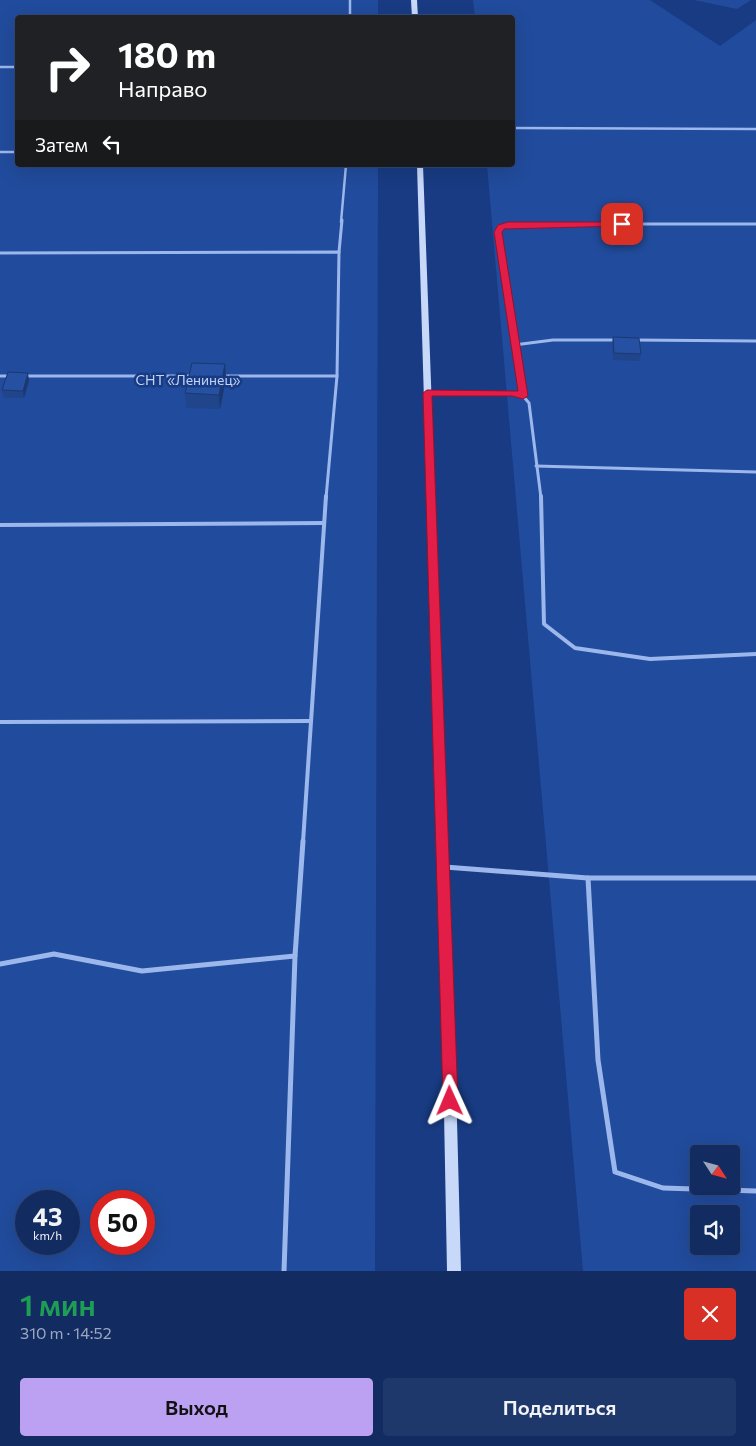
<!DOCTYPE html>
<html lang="ru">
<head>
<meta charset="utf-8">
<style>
  body { margin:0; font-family:Commissioner,sans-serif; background:#1f386b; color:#f1f3f6; height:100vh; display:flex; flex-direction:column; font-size:19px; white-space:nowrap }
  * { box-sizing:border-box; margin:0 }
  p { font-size:16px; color:#9ca7be }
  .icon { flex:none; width:28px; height:28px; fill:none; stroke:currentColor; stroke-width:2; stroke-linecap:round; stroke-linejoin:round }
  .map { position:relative; height:1271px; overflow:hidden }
  .sheet { display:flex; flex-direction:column; background:#122c62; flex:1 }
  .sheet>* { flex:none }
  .guide { position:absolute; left:15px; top:15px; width:500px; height:152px; border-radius:5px; box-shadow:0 5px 20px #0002,0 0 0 1px #314877; background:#202124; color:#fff; overflow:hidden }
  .needle { width:32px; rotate:126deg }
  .controls { position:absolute; left:690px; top:1145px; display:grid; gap:10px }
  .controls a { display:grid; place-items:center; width:50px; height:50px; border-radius:5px; background:#122c62; box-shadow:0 5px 20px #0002,0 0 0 1px #314877; font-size:25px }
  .speed { position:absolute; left:15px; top:1190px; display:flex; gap:10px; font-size:25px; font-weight:700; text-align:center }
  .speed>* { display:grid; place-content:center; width:65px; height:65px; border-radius:50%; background:#122c62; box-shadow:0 5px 20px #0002,0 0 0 1px #314877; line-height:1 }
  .speed small { font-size:12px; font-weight:400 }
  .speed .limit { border:8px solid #d22; background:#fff; color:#111 }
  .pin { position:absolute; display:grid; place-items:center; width:42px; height:42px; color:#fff; margin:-21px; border-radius:10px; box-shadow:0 2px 8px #0006 }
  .me { position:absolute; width:55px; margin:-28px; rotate:359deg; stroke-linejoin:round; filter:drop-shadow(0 0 4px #0008) }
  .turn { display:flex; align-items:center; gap:18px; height:105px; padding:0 20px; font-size:22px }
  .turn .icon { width:65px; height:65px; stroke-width:2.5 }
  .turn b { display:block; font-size:35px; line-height:42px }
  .then { display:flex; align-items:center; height:48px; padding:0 20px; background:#0003; gap:10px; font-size:19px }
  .round { display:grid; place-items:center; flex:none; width:52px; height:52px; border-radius:5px; background:#1f386b }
  .head { display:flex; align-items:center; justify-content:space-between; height:85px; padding:0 20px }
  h1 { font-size:30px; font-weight:600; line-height:38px; color:#1e9e55 }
  .action { display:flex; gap:10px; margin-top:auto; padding:10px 20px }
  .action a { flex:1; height:58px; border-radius:5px; background:#bca0f2; color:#111; font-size:20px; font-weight:600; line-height:58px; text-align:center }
  .action a+a { background:#1f386b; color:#f1f3f6 }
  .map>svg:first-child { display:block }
  .green { fill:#214b9c; fill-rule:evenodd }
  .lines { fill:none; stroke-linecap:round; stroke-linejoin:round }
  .service-far3 { stroke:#9cb7ec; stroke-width:2.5 }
  .service-far2 { stroke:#9cb7ec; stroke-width:3 }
  .service-far1 { stroke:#9cb7ec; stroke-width:4 }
  .service { stroke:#9cb7ec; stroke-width:5 }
  .secondary { fill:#c8d8f9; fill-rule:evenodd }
  .wall { fill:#21458b }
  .shaded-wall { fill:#1b3871 }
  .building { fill:#2650a2; stroke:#1b3871 }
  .route { fill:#e11d48; stroke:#92132f }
  .labels { text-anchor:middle; stroke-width:5; stroke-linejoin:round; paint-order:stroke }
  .park-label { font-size:14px; fill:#c1d4f9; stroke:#183b83 }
</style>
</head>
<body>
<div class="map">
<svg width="756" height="1271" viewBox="0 0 756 1271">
  <rect width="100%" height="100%" fill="#183b83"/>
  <g class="green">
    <path d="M 0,0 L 378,0 L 378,18 L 18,18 L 18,165 L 378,165 L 375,1271 L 0,1271 ZM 26,1201 L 69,1201 L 69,1244 L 26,1244 ZM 101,1201 L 144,1201 L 144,1244 L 101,1244 Z"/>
    <path d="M 473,0 L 650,0 L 720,46 L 756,20 L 756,1271 L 583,1271 L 487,165 L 512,165 L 512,18 L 475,17 ZM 699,1154 L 731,1154 L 731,1186 L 699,1186 ZM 699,1214 L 731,1214 L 731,1246 L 699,1246 Z"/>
    <polygon points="694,0 751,0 737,9"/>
  </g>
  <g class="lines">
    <g class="service-far3">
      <polyline points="350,0 350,18"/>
      <polyline points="0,67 18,67"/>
      <polyline points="512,128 756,129"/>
      <polyline points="0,152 18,152"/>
      <polyline points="341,222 346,165"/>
    </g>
    <g class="service-far2">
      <polyline points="339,252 342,220"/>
      <polyline points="0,253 339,252 337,376 326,498"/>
      <polyline points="635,340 756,341"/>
      <polyline points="514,345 498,232 501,227 508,224 756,224"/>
      <polyline points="0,376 10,376"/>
      <polyline points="25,376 193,376"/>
      <polyline points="222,376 337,376"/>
      <polyline points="427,393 512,393 523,396 529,403 541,498"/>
      <polyline points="523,396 514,345 553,340 615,340"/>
      <polyline points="536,466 756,472"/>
    </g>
    <g class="service-far1">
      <polyline points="541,496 544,624 575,648 650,659 756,654"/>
      <polyline points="0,525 324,523"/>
      <polyline points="0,722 311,721"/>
      <polyline points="303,842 326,496"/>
    </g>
    <g class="service">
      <polyline points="445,867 588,878 756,878"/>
      <polyline points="588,878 598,1060 615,1172 663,1188 756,1191"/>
      <polyline points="0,964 54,954 142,971 295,956"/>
      <polyline points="284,1271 295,956 303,841"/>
    </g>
    <g class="secondary">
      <polygon points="411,0 417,0 418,18 412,18"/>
      <polygon points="417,165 423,165 454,1007 461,1271 447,1271 442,1007"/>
    </g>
  </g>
  <g class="wall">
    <polygon points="613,337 641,354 639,361 613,360 612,345"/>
    <polygon points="225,364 226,379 220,409 186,408 185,393"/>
    <polygon points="29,380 24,398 4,398 2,390"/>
  </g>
  <g class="shaded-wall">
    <polygon points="225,364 226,379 220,409 219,395"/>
    <polygon points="28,373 29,380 24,398 23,391"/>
  </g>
  <g class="building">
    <polygon points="613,337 639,338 641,354 614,353"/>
    <polygon points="192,363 225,364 219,395 185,393"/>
    <polygon points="8,372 28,373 23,391 2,390"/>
  </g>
  <polygon class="route" points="622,222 627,224 625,226 504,229 502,232 528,396 523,399 512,396 432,396 458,1101 455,1106 450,1108 445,1106 443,1101 423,393 427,390 518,391 494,232 498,225 508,222"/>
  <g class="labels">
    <g class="park-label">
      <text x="188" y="385">СНТ «Ленинец»</text>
    </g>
  </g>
</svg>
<div class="controls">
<a><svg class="needle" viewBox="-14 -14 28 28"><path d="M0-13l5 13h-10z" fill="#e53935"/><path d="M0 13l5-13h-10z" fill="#9ca7be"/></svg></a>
<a><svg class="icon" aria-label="sound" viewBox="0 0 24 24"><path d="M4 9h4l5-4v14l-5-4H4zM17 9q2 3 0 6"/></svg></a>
</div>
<div class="speed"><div>43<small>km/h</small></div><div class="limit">50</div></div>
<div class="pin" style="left:622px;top:224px;background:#d93025"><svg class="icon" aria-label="arrive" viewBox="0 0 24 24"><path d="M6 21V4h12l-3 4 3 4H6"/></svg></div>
<svg class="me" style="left:450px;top:1101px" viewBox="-20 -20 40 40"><path d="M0-17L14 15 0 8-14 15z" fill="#e11d48" stroke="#fff" stroke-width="4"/></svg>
<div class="guide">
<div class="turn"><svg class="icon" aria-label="right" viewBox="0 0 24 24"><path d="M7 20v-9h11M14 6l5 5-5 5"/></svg><div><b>180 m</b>Направо</div></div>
<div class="then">Затем<svg class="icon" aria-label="left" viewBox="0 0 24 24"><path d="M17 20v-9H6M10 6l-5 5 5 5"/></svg></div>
</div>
</div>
<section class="sheet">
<div class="head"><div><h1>1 мин</h1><p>310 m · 14:52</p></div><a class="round" style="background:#d93025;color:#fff"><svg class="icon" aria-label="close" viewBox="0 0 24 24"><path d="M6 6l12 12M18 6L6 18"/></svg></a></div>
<div class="action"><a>Выход</a><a>Поделиться</a></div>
</section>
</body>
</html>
